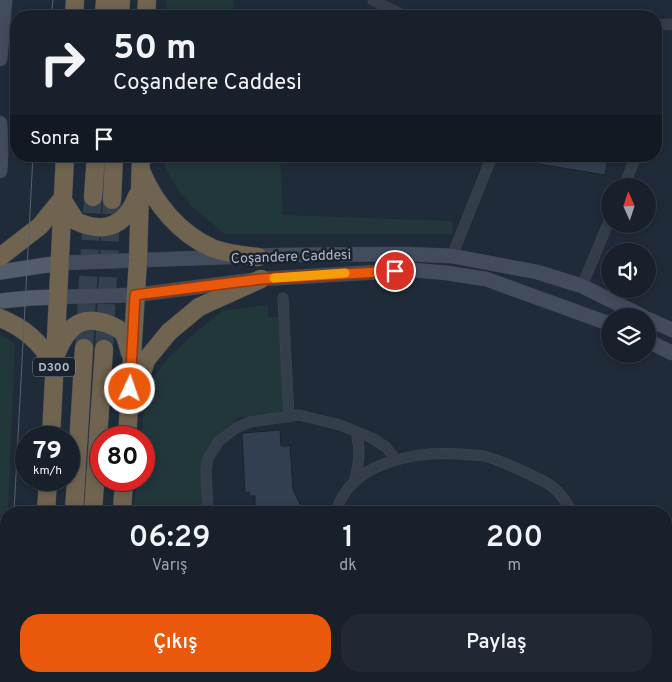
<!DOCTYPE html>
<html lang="tr">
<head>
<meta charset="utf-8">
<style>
  body { margin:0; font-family:Overpass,sans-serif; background:#212833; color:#f1f3f6; height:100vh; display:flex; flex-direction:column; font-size:19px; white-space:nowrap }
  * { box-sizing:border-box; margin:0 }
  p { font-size:16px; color:#9fa3a9 }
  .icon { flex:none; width:28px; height:28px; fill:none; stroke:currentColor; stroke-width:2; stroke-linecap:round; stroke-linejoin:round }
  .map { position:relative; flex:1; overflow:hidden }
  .panel { position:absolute; left:0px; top:506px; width:672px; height:176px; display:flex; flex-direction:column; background:#18202b; border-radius:20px 20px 0 0; box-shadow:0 2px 8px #0003,0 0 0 1px #363e47 }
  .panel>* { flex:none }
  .guide { position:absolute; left:10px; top:10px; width:652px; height:152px; border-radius:20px; box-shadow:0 2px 8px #0003,0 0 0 1px #363e47; background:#18202b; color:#f1f3f6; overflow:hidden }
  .needle { width:32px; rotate:357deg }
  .controls { position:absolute; left:601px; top:178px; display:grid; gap:10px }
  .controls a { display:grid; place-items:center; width:55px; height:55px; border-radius:50%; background:#18202b; box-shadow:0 2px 8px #0003,0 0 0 1px #363e47; font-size:25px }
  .speed { position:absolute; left:15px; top:426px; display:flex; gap:10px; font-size:25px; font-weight:700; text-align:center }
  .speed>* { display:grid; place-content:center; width:65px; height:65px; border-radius:50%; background:#18202b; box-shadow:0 2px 8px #0003,0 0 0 1px #363e47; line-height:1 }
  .speed small { font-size:12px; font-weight:400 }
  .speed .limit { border:8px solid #d22; background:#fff; color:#111 }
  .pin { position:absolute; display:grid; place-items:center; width:42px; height:42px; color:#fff; margin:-21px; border:2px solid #fff; border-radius:50%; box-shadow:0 1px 5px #0007 }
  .me { position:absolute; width:55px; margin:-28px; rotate:3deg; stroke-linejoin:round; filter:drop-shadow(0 0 4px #0008) }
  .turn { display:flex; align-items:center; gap:18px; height:105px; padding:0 20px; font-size:22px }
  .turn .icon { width:65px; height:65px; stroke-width:2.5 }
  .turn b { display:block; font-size:35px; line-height:42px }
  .then { display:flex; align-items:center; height:48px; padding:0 20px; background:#0003; gap:10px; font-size:19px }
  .eta { display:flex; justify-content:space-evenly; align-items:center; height:85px; text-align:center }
  .eta b { font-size:30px; font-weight:600; line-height:35px }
  .action { display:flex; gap:10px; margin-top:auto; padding:10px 20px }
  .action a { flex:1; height:58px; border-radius:20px; background:#ea580c; color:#fff; font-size:20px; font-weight:600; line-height:58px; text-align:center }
  .action a+a { background:#212833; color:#f1f3f6 }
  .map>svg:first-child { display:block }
  .green { fill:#22373a }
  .building { fill:#323f50; stroke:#1b2430 }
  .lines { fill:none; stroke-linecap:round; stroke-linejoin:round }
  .highway-tunnel { stroke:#35404e; stroke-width:18; stroke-dasharray:18 9; stroke-linecap:butt }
  .street-casing { stroke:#3d4653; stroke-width:11 }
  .secondary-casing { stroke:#3d4653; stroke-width:15 }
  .primary-casing { stroke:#3d4653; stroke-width:16 }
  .highway-casing { stroke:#3f4854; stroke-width:19 }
  .street { stroke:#343d4a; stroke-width:10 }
  .secondary { stroke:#424c5d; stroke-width:14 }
  .primary { stroke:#525c6a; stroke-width:15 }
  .highway { stroke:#706451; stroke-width:18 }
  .tram { stroke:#566171; stroke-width:1 }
  .route-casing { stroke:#983908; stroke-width:12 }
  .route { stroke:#ea580c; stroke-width:9 }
  .slow { stroke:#f59e0b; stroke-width:9 }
  .labels { text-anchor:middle; stroke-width:5; stroke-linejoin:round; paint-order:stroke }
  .shield { fill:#1a222e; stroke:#828b98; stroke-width:1 }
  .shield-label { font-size:12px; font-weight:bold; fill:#afb8c6 }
  .street-label { font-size:14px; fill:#afb8c6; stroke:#1a222e }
</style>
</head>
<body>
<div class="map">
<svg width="672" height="682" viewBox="0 0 672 682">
  <rect width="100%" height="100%" fill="#202b39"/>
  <g class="green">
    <polygon points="166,0 233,0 234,16 166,16"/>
    <polygon points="165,156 280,156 283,215 452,221 453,234 225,234 192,207 181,194 165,168"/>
    <polygon points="268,305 268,317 281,317 286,416 239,417 219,435 206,449 203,468 204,512 133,512 137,480 144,480 144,438 141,437 145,395 153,379 168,358 190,337 222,311"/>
    <polygon points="0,334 15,344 8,512 6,512 0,673"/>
  </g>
  <g class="building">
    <polygon points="541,156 608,156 605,175 539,164"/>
    <polygon points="280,430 281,446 290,446 293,490 303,510 268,511 268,507 255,508 255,496 250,496 249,492 245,493 242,433"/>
  </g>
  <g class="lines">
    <g class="highway-tunnel">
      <polyline points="84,348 93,197"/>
      <polyline points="104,349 112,200"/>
    </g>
    <defs>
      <g id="street">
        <polyline points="373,0 404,16"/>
        <polyline points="656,25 672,24"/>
        <polyline points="624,186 636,156"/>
        <polyline points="452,256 492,156"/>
        <polyline points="582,286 610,219"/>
        <polyline points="283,298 289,417"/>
        <path d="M 354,482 C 359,464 361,450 356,432"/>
        <polyline points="208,512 206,470 208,458 219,441 236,428 250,422 299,415 340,425 372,438 386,447 396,460"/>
        <path d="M 336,512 C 350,461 417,451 461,454 C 469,455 477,455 484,456 C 499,460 543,479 554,488 C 561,494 568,505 572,512"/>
        <polyline points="331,676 332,682"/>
        <polyline points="589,676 589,682"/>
      </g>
      <g id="secondary">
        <polyline points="0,59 5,0"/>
        <polyline points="0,123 1,152 0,171"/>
        <polyline points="60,263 284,255 404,254 452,256 537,272 582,286 642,316"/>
        <polyline points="57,297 135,295 261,279 413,270 447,273 486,279 610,324"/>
        <polyline points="648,319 672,330"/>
        <polyline points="648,341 672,353"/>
      </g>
      <g id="primary">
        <polyline points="0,272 60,263"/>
        <polyline points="0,301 31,298 57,297"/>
      </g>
      <g id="highway">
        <polyline points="74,16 75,0"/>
        <polyline points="104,16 105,0"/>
        <polyline points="120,16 121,0"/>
        <polyline points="146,16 147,0"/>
        <path d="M 142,173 C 155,204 180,234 212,248 C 227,254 242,255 258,257"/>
        <polyline points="93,197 96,156"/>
        <path d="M 62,199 L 76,221 C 105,235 126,225 137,196"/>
        <polyline points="112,200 114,156"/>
        <polyline points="0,257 40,226 62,199"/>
        <path d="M 0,318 C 25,328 40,342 54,365"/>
        <path d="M 57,352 C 67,328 80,314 108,324 C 113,326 121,329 124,334 C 127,340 128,347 130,353"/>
        <polyline points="136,393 146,360 169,332 199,307 261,279"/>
        <polyline points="51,438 65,156"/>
        <polyline points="127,438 138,260 141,156"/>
        <polyline points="46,512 48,480"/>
        <polyline points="74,512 84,348"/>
        <polyline points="93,512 104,349"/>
        <polyline points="122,512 124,480"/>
        <polyline points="36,682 37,676"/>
        <polyline points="63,682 64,676"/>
        <polyline points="83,682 83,676"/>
        <polyline points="110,682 111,676"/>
      </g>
    </defs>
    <use href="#street" class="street-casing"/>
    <use href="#secondary" class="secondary-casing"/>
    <use href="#primary" class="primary-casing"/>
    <use href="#highway" class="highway-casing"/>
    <use href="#street" class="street"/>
    <use href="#secondary" class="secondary"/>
    <use href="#primary" class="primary"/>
    <use href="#highway" class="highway"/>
    <g class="tram">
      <polyline points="51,16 53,0"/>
      <polyline points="14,512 33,156"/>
      <polyline points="6,682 6,675"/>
    </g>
  </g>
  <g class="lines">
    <defs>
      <polyline id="route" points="130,389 135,295 261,279 395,271"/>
    </defs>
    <use href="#route" class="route-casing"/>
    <use href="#route" class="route"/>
    <polyline class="slow" points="274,278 345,273"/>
  </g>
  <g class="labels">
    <rect class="shield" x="33" y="357.5" width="42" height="19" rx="4"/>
    <g class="shield-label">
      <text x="54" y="371">D300</text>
    </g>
    <g class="street-label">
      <text transform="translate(291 256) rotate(-2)" y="5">Coşandere Caddesi</text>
    </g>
  </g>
</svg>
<div class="controls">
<a><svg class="needle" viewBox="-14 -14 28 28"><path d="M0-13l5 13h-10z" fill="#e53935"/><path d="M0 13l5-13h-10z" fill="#9fa3a9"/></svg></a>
<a><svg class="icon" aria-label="sound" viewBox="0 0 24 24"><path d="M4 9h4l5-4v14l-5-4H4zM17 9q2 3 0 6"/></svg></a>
<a><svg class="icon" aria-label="layers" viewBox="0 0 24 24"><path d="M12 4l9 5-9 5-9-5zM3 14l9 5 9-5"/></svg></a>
</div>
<div class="speed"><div>79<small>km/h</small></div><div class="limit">80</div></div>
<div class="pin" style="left:395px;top:271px;background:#d93025"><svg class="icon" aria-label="arrive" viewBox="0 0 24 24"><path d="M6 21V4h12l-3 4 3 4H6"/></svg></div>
<svg class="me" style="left:130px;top:389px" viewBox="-20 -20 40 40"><circle r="17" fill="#ea580c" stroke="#fff" stroke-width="3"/><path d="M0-11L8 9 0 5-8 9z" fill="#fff"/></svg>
<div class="guide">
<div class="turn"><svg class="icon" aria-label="right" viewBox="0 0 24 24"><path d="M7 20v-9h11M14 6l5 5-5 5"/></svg><div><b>50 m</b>Coşandere Caddesi</div></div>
<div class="then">Sonra<svg class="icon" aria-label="arrive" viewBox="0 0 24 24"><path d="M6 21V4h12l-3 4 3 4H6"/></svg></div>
</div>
<section class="panel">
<div class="eta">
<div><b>06:29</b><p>Varış</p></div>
<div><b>1</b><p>dk</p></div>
<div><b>200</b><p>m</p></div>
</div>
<div class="action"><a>Çıkış</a><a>Paylaş</a></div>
</section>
</div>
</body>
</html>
